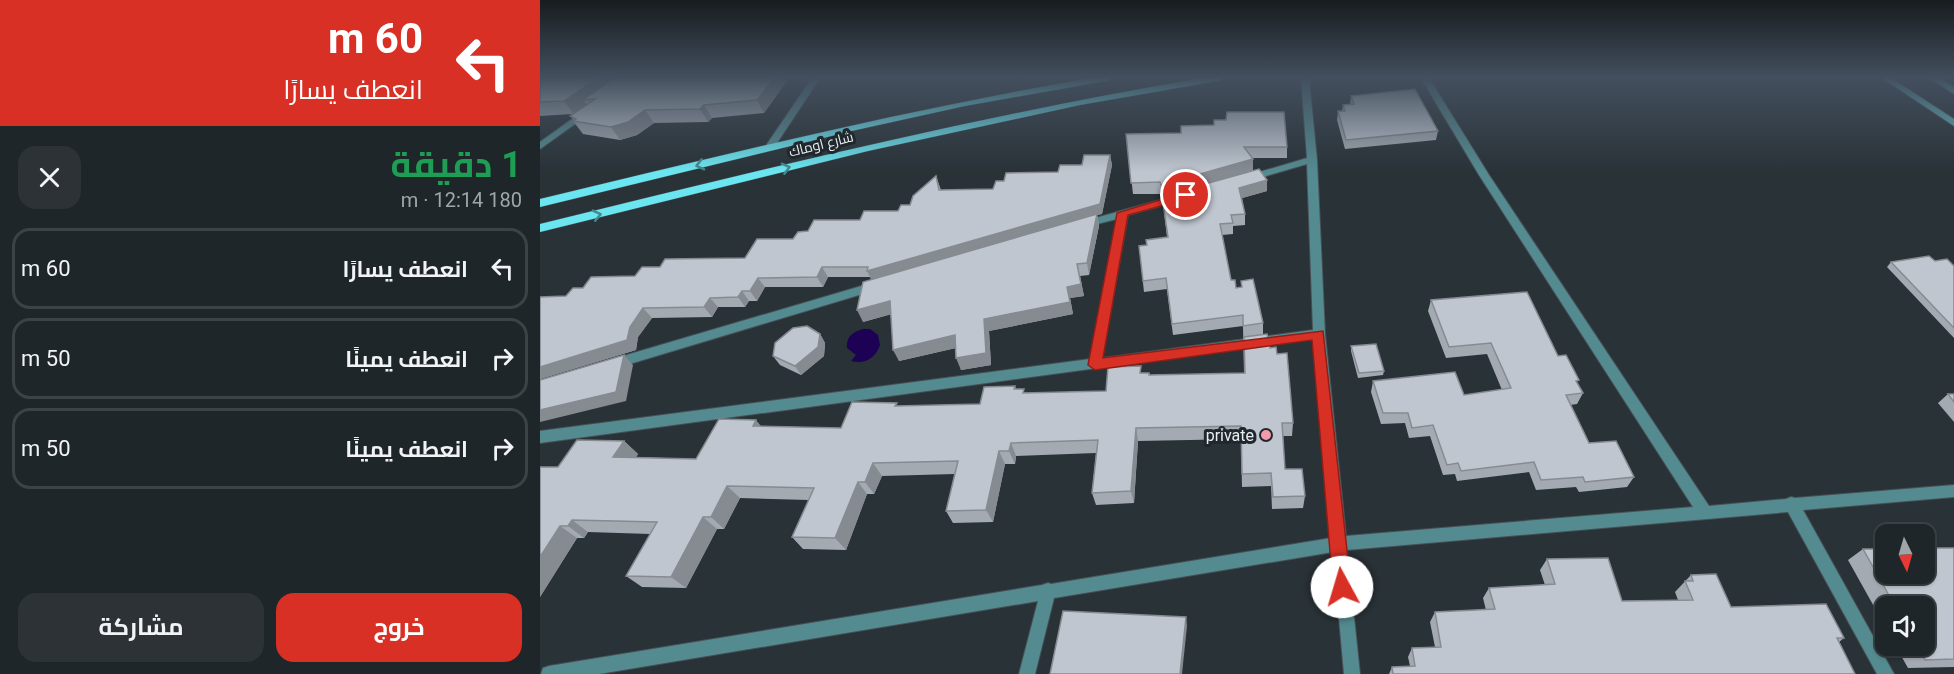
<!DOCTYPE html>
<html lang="ar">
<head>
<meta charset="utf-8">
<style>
  body { margin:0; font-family:Roboto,Cairo,sans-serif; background:#2c3235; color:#f1f3f6; direction:rtl; height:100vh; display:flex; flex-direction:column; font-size:22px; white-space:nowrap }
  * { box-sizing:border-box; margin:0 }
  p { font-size:20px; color:#a1a5a8 }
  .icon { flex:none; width:33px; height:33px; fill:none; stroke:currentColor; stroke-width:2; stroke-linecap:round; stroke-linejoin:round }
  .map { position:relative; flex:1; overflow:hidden; direction:ltr }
  .sheet { display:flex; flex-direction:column; background:#1f2629; width:540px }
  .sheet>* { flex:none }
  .guide { background:#d93025; color:#fff; overflow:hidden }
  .needle { width:39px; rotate:175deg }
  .controls { position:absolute; left:1335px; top:524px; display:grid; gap:12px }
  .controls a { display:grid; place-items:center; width:60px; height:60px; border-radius:12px; background:#1f2629; box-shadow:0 2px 4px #0004,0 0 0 2px #3c4346; font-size:30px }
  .pin { position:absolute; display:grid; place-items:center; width:51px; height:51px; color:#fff; margin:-26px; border:3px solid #fff; border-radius:50%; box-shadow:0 2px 6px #0007 }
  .me { position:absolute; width:66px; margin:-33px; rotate:354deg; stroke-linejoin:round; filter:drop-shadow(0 0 4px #0008) }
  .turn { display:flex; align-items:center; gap:21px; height:126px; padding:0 18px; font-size:27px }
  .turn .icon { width:78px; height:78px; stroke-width:2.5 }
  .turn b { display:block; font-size:42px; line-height:51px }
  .round { display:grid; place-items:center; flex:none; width:63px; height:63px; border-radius:18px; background:#2c3235 }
  .summary { display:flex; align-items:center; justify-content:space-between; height:102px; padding:0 18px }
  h1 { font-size:36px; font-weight:700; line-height:45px; color:#1e9e55 }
  .primary-button { display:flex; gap:12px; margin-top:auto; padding:12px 18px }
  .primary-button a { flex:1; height:69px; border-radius:18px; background:#d93025; color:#fff; font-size:24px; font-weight:700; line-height:69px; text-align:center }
  .primary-button a+a { background:#2c3235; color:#f1f3f6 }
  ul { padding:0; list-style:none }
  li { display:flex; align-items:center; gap:18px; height:81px; margin:0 12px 9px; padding:0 6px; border:3px solid #3c4346; border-radius:18px }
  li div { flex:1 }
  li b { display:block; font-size:22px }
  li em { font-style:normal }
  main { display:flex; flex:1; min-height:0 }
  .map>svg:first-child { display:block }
  .water { fill:#1c0154 }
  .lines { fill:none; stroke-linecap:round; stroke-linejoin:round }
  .street-casing { stroke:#475055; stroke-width:2 }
  .secondary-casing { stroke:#475055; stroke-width:2 }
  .primary-casing { stroke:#475055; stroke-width:1 }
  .street { fill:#548b90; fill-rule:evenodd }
  .secondary { fill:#62bec6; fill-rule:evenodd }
  .primary { fill:#6be6f0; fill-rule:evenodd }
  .wall { fill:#a4aab2 }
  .shaded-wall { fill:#868b91 }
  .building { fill:#bfc6cf; stroke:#868b91; stroke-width:1.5 }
  .oneway { stroke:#46878e }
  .route { fill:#d93025; stroke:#8d1f18; stroke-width:1.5 }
  .poi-dot { fill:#f39aab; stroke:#20282d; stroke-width:2 }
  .labels { text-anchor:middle; stroke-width:6; stroke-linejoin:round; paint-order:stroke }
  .far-street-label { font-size:14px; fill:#e7edf0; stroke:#20282d }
  .poi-label { font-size:16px; fill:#e7edf0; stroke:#20282d; text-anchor:end }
</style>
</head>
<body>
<main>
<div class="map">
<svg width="1414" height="674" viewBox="0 0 1414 674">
  <rect width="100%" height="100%" fill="#293237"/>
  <path class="water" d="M 323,329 L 330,329 L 338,335 L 340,345 C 336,358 324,365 311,361 L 316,355 L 307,348 C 306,336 313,332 323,329 Z"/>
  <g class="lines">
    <defs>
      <g id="street">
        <polygon points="272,78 280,78 233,149 227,149 225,147"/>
        <polygon points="761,78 769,78 777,160 785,334 806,536 1153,507 939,175 881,78 889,78 949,175 1169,506 1246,499 1251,497 1255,498 1414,485 1414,497 1263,510 1354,674 1337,674 1248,512 807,550 820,674 804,674 793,552 514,598 495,674 479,674 498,601 59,674 1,674 3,668 9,666 502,585 508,583 511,584 791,538 773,339 0,443 0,431 550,359 577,219 545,227 540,224 541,222 638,195 642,196 642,200 588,215 562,358 773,330 767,164 709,181 704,178 706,176 767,158"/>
        <polygon points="46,109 49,110 49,114 0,149 0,142"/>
        <polygon points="335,282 341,286 339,289 73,369 69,367 67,364 69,361 73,359"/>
      </g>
      <g id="secondary">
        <polygon points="1342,78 1351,78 1414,119 1414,126"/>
        <polygon points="1389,78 1398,78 1414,87 1414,94"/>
      </g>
      <g id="primary">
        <path d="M 551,78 L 571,78 L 566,81 L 425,106 L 316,130 L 0,207 L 0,199 C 183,155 365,110 551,78 Z"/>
        <path d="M 662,78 L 683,78 L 678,81 L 540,105 L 328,151 L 0,232 L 0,224 C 220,170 439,116 662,78 Z"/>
      </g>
    </defs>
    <use href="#street" class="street-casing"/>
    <use href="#secondary" class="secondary-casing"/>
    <use href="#primary" class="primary-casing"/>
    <use href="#street" class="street"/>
    <use href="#secondary" class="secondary"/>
    <use href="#primary" class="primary"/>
  </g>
  <g class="wall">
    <polygon points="0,78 249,78 224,113 172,118 168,122 114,123 97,135 80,140 43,134 33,121 34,120 30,116 32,114 0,116"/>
    <polygon points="811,96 898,131 896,140 805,149 797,120 798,111 802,111 803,105 810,105"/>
    <polygon points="586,134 747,147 747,158 712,158 713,171 727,180 727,191 702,198 705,214 705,225 693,226 693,234 682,235 691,280 696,288 723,323 723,334 730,348 753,423 752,436 743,436 745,469 765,496 763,508 732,509 731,486 702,487 701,439 598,441 594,503 556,505 552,493 556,453 476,456 475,464 465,464 453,522 413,523 406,511 415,474 342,476 334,494 327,494 306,550 263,549 252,537 269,500 200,498 184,529 177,529 146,588 102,587 86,576 110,534 48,532 44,538 37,538 0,597 0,467 18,467 84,441 98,454 96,457 156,459 221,426 301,428 358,406 440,404 475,386 476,389 486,393 566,391 602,373 609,373 610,375 704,373 703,326 633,335 627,289 604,292 599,246 607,245 627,237 622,194 593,194"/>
    <polygon points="570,155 572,165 562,214 557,215 559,226 549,275 540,276 544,296 530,298 533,314 449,331 451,365 421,370 416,348 359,361 351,314 323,322 332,280 330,277 288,277 283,287 225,287 217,301 209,301 205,307 178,307 172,317 112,318 98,337 96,350 0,379 0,297 26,296 43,288 95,276 120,267 205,258 253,239 268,231 358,211 370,205 396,176 401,190 453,189 464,181 518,172"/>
    <polygon points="1395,261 1414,266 1414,338 1347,267 1351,262"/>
    <polygon points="891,300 1018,356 1037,384 1043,393 1037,404 1030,405 1049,443 1094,477 1087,487 1039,492 1036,487 996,490 989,472 917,481 915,474 903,475 890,436 869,438 865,423 841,424 831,392 833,381 924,395 962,390 947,354 906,358 888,311"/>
    <polygon points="280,334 285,343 284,356 261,375 240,365 233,356"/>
    <polygon points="811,346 844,371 843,375 818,378 811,351"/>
    <polygon points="1408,394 1414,394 1414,422 1398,403"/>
    <polygon points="1414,548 1414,667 1368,668 1355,645 1384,645 1384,606 1346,606 1346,628 1308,560 1323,549"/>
    <polygon points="1007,559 1082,601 1138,600 1135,592 1151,575 1191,607 1304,638 1299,642 1315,674 849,674 852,667 870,666 868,657 872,648 895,647 890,622 895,612 946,610 943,598 949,588 1005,585 1000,570"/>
  </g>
  <g class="shaded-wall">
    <polygon points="58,78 85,78 43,100 47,105 34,114 24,101"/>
    <polygon points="234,78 249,78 224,113 217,100"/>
    <polygon points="164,105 172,118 168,122 160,109"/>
    <polygon points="105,110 114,123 97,135 80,140 71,127"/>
    <polygon points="570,155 572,165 562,214 557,215 559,226 549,275 547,263 332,281 327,271"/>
    <polygon points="713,159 713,171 622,197 621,185"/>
    <polygon points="727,180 727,191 699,199 699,188"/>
    <polygon points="537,264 544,296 530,298 533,314 449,331 451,365 421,370 416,358 444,319 527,287"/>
    <polygon points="282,267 288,277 283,287 277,277"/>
    <polygon points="218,278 225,287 217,301 210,291"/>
    <polygon points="202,291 209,301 205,307 198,297"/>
    <polygon points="170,298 178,307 172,317 164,307"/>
    <polygon points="350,301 356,313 323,322 317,310"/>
    <polygon points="103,308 112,318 98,337 96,350 0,379 0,367 90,327"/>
    <polygon points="280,334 285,343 284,356 261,375 255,366"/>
    <polygon points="415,335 420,347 359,361 353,350"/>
    <polygon points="84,355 93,365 86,401 0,422 0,410"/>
    <polygon points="216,420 227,433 213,426"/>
    <polygon points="596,428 598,441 594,503 591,491"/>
    <polygon points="84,441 98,454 88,470 73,457"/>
    <polygon points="471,443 476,456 475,464 469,451"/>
    <polygon points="459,451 465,464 453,522 446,510"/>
    <polygon points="333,463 342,476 334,494 325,482"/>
    <polygon points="318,482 327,494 306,550 295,538"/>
    <polygon points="187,486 200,498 184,529 171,517"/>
    <polygon points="163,517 177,529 146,588 131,577"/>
    <polygon points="32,520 48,532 44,538 28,526"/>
    <polygon points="20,526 37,538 0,597 0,557"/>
    <polygon points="646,617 647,626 642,674 640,674"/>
  </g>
  <g class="building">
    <polygon points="0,78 58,78 24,101 0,102"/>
    <polygon points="74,78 234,78 217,100 164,105 160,109 105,110 88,122 71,127 33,121 36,119 30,116 55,99 43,100"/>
    <polygon points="875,89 898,131 806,140 798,111 805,111 803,105 814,104 811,96"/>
    <polygon points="687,112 744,112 747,147 704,147 713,159 621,185 620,182 591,183 586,134 641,133 641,126 674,125 674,120 686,120"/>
    <polygon points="544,155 570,155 560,204 327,271 328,267 282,267 277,277 218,278 210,291 202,291 198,297 170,298 164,307 103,308 90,327 87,340 0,367 0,297 26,296 33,288 43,288 51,277 95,276 102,267 120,267 125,259 205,258 217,239 253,239 258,232 268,231 274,220 320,220 324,211 358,211 361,205 370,205 373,196 396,176 399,190 453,189 456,181 464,181 466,173 518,172 520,165 542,165"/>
    <polygon points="719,169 727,180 699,188 705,214 691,215 693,223 680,224 691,280 695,280 696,288 702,287 701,281 713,279 723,323 703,326 703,315 632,324 626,278 603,281 599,246 607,245 606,240 628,237 622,196"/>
    <polygon points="557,214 547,263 537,264 541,284 527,287 530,302 444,319 446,353 416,358 415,335 353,350 350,301 317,310 323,282"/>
    <polygon points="1389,256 1395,261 1407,259 1414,266 1414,328 1351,262"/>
    <polygon points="987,292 1018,356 1026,355 1039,380 1036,381 1043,393 1026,395 1049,443 1076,441 1094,477 1045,482 1043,477 1001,480 994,462 921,471 918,463 907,465 893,425 872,428 868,413 843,413 833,381 915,372 924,395 971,388 951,343 909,347 891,300"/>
    <polygon points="267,326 280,334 278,347 255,366 233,356 235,343 253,328"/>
    <polygon points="727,334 730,348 736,347 737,354 747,353 753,423 742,423 745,469 762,469 765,496 733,497 731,473 702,474 701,426 596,428 591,491 552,493 558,440 471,443 469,451 459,451 446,510 406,511 418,461 333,463 325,482 318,482 295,538 252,537 274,488 187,486 171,517 163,517 131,577 86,576 117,522 32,520 28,526 20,526 0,557 0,467 18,467 37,440 84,441 73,457 156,459 179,419 216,420 213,426 301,428 312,402 357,403 355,406 440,404 444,387 475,386 474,389 484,389 483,393 566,391 568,367 601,366 600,373 609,373 609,375 705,373 704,337"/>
    <polygon points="836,344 844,371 819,373 811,346"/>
    <polygon points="84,355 76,392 0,410 0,380"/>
    <polygon points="1408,394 1414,394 1414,402"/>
    <polygon points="1384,548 1414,548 1414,659 1385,660 1377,645 1384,645 1384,606 1355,606 1323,549 1346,549 1346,573 1384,573"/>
    <polygon points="1068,558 1082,601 1153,600 1145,581 1153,581 1151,575 1176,574 1191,607 1286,604 1304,638 1297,638 1315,674 853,674 852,667 875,666 872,648 901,647 895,612 955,609 949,588 1015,584 1007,559"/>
    <polygon points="523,611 646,617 640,674 510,674"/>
  </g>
  <defs><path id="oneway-chevron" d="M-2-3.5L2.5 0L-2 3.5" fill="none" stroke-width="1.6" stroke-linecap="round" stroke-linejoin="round" transform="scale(1.5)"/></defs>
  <g class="oneway">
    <use href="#oneway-chevron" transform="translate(160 165) rotate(165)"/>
    <use href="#oneway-chevron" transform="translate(246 168) rotate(-14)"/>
    <use href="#oneway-chevron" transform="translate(57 215) rotate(-13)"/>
  </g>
  <linearGradient id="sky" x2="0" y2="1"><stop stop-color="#171c1e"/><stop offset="0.45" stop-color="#434f5e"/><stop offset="1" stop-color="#434f5e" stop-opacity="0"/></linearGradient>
  <rect width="1414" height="172" fill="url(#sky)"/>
  <polygon class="route" points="646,192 650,193 650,198 588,215 563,358 783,331 811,587 808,593 802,596 796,593 793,587 772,340 555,370 548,365 577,213"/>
  <circle class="poi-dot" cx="726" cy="435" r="6"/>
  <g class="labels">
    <g class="far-street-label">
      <text transform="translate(281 144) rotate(-14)" y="5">شارع اوماك</text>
    </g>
    <g class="poi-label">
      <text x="714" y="441">private</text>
    </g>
  </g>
</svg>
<div class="controls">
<a><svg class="needle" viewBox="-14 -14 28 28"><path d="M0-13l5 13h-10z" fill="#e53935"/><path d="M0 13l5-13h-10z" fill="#a1a5a8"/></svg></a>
<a><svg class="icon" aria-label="sound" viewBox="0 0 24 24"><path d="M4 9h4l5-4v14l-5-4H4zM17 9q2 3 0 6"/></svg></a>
</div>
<div class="pin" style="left:646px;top:195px;background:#d93025"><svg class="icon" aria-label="arrive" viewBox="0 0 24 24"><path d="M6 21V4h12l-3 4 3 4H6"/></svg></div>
<svg class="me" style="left:802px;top:587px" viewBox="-20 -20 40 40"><circle r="19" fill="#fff"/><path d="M0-13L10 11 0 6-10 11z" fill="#d93025"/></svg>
</div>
<section class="sheet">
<div class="guide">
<div class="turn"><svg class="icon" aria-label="left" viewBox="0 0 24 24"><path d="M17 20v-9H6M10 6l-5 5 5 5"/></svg><div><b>60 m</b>انعطف يسارًا</div></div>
</div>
<div class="summary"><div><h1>1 دقيقة</h1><p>180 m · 12:14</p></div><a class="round"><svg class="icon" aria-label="close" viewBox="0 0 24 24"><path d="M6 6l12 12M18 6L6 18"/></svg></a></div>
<ul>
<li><svg class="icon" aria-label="left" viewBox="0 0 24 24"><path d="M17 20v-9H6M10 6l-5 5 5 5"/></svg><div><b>انعطف يسارًا</b></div><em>60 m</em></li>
<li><svg class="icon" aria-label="right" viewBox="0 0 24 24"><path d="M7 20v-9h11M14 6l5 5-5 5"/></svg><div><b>انعطف يمينًا</b></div><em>50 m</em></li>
<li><svg class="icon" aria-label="right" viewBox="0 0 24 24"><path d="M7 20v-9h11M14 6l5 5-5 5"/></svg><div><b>انعطف يمينًا</b></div><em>50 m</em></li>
</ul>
<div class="primary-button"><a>خروج</a><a>مشاركة</a></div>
</section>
</main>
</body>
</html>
